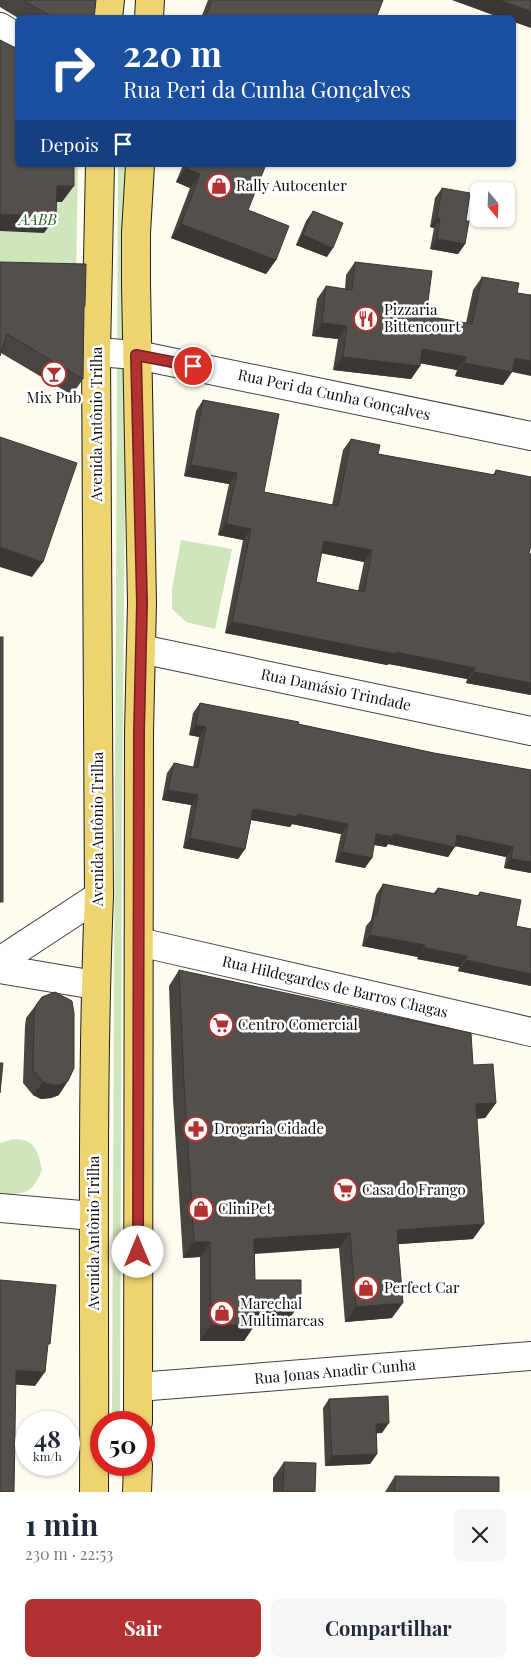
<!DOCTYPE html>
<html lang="pt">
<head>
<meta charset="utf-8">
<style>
  body { margin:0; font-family:"Playfair Display",serif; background:#f6f6f7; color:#1f2937; height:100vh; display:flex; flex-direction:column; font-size:19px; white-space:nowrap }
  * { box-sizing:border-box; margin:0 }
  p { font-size:16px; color:#747a83 }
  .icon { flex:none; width:28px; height:28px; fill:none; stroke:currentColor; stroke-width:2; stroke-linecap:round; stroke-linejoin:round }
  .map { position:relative; height:1492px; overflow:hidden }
  .side { display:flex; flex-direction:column; background:#fff; flex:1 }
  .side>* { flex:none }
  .hud { position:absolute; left:15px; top:15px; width:501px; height:152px; border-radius:8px; box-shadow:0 1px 4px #0004; background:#1a4fa0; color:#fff; overflow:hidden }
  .needle { width:32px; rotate:161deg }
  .buttons { position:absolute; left:470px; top:182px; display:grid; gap:10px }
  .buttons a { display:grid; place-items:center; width:45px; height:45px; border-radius:8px; background:#fff; box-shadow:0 1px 4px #0004; font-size:25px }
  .speed { position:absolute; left:15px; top:1411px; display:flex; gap:10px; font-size:25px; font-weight:700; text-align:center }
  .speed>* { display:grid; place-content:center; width:65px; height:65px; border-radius:50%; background:#fff; box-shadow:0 1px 4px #0004; line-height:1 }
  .speed small { font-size:12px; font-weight:400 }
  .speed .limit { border:8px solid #d22; background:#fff; color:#111 }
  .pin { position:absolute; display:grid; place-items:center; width:42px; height:42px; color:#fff; margin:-21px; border:2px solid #fff; border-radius:50%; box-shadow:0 1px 5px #0007 }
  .me { position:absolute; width:55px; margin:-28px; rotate:0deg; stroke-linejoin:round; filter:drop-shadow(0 0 4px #0008) }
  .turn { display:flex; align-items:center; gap:18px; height:105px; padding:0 25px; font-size:22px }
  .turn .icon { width:65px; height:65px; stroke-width:2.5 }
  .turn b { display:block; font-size:35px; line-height:42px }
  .then { display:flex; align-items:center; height:48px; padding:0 25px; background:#0003; gap:10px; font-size:19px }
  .round { display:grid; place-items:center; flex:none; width:52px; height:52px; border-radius:8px; background:#f6f6f7 }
  .overview { display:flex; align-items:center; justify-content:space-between; height:85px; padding:0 25px }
  h1 { font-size:30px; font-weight:700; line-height:38px }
  .primary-button { display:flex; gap:10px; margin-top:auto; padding:10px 25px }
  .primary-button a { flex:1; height:58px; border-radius:8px; background:#b23131; color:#fff; font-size:20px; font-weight:700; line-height:58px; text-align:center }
  .primary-button a+a { background:#f6f6f7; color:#1f2937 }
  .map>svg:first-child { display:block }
  .green { fill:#cfe5bc }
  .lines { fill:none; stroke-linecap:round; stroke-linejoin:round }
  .minor-casing { stroke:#414141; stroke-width:30 }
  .major-casing { stroke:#1f1f1f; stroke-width:30 }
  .minor { stroke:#fff; stroke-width:28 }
  .major { stroke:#edd470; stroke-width:28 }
  .wall { fill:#494440; fill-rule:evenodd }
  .shaded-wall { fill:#3c3734 }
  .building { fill:#554f4b; stroke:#3c3734; fill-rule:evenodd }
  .route-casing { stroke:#742020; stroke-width:12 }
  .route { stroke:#b23131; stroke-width:9 }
  .labels { text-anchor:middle; stroke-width:5; stroke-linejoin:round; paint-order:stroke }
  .poi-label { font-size:15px; fill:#0e0e0e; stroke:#fff; text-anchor:start }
  .park-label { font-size:15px; font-style:italic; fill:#2d6023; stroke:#fff }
  .street-label { font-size:15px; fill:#0e0e0e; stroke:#fff }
</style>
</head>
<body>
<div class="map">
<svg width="531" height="1492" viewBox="0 0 531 1492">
  <rect width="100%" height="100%" fill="#fefcf0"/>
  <g class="green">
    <polygon points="0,62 18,165 78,165 76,276 0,274"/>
    <polygon points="118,165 128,165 122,822 120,1422 112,1422"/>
    <polygon points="181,540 232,549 215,629 186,622 172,609 172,589"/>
    <path d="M 13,1139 C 35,1139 38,1150 42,1170 C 32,1194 26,1193 2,1195 L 0,1194 L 0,1143 Z"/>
  </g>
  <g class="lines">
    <defs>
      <g id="minor">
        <polyline points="0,27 18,38"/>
        <polyline points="96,352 137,355 531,436"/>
        <polyline points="141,649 531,731"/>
        <polyline points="139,942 531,1032"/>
        <polyline points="0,961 99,896"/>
        <polyline points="0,969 95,985"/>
        <polyline points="0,1208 93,1216"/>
        <polyline points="138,1387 531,1356"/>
      </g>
      <g id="major">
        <polyline points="108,18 110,0"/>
        <polyline points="149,18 150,0"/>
        <polyline points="138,1422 139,732 142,603 136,283 136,233 140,165"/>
        <path d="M 94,1492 C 95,1293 91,1095 99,896 L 96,352 L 100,165"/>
        <polyline points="137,1492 138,1465"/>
      </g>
    </defs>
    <use href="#minor" class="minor-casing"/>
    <use href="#major" class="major-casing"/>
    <use href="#minor" class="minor"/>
    <use href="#major" class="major"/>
  </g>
  <g class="wall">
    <polygon points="0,0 96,0 94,18 18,18 0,7"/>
    <polygon points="208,0 383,0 376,18 201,18"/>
    <polygon points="183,165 261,165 248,210 276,260 266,274 171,238 190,188 176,182"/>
    <polygon points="442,188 466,221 465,244 458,254 430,249 434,228 430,227 435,198"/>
    <polygon points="313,211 327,257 296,245 306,221"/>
    <polygon points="0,262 85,306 84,308 83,379 72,395 1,353"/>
    <polygon points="355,262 426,316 466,323 473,290 482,277 517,293 512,372 503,385 455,376 457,370 420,363 420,366 411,379 333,370 338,339 312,336 317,299 326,286 345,289 346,275"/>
    <path d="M 203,400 L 264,492 L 332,505 L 343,450 L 351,439 L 378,454 L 493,475 L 496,470 L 529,554 L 531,554 L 531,695 L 466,683 L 467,679 L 389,664 L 387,665 L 225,633 L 243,540 L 218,535 L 229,484 L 184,476 L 196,411 ZM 321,553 L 364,562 L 358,591 L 316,582 Z"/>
    <polygon points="200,703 434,753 531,770 531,873 504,868 506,857 455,846 448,857 388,844 386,847 374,845 365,868 335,862 341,834 292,824 290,827 251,820 245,849 238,859 183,848 191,805 162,800 167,773 174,763 193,767 199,737 189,735 193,713"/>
    <polygon points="383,884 433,894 438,888 477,896 480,892 516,926 531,929 531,986 458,971 459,967 417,959 418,957 362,946 366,926 371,920 376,895"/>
    <polygon points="179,970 473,1065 496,1103 485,1118 477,1119 473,1239 398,1244 392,1318 345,1322 339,1248 255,1254 255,1280 290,1318 287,1318 281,1327 254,1326 244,1341 200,1341 200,1257 183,1258 173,1099 169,986"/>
    <polygon points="36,1005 59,1095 51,1098 41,1099 33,1095 23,1083 25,1026 26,1018"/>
    <polygon points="329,1399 382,1433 376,1433 377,1454 370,1464 325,1466 323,1408"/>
    <polygon points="284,1462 315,1492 273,1492 273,1478"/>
    <polygon points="395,1476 499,1492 385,1492"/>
  </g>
  <g class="shaded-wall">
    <polygon points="452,0 499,0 531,11 531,28 514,22 514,18 501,18"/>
    <polygon points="186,168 200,174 190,188 176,182"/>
    <polygon points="57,186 74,186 62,202 46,202"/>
    <polygon points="0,214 56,217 44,233 0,231"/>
    <polygon points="437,218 440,218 434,228 430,227"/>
    <polygon points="181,224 276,260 266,274 171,238"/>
    <polygon points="303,235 333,248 327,257 296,245"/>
    <polygon points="437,239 465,244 458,254 430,249"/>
    <polygon points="322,323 347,326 338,339 312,336"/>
    <polygon points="422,349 466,357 457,370 413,362"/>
    <polygon points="343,357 420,366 411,379 333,370"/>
    <polygon points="515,358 531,361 531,376 512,372 503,385 455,376 464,363"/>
    <polygon points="191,465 237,473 229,484 184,476"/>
    <polygon points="226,524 251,529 243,540 218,535"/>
    <polygon points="324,541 372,550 364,562 316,552"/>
    <polygon points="0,547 43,562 32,577 0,567"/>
    <polygon points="232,622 396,652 475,668 467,679 389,664 387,665 225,633"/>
    <polygon points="474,672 531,683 531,695 466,683"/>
    <polygon points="196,725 206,727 199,737 189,735"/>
    <polygon points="168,790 198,795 191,805 162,800"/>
    <polygon points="253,809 297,814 348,824 341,834 292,824 290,827 246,819"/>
    <polygon points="376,834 393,834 455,847 448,857 388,844 386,847 369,844"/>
    <polygon points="457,835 513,847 506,857 450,845"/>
    <polygon points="190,838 245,849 238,859 183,848"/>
    <polygon points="342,852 372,858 365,868 335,862"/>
    <polygon points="511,859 531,862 531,873 504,868"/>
    <polygon points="370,935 425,945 418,957 362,946"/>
    <polygon points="425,948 467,956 459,967 417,959"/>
    <polygon points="466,960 531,974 531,986 458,971"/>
    <polygon points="68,1081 59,1095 51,1098 41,1099 33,1095 43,1082"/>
    <polygon points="496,1103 485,1118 465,1119 476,1104"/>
    <polygon points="484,1224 473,1239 386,1245 397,1230"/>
    <polygon points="350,1233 339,1248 244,1254 254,1239"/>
    <polygon points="194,1242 210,1242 200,1257 183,1258"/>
    <polygon points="292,1302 301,1302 290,1318 287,1318 281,1327 254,1326 244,1341 200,1341 211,1325 255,1311"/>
    <polygon points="403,1303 392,1318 345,1322 356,1307"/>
    <polygon points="16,1370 45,1372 35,1386 7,1384"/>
    <polygon points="389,1423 382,1433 369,1434 376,1424"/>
    <polygon points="377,1454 370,1464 325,1466 332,1456"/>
  </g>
  <g class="building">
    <polygon points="23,0 96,0 94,18 54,18"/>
    <polygon points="212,0 383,0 376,18 205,18"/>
    <polygon points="499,0 531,0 531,11"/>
    <polygon points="0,40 18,49 18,165 74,165 74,186 57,186 56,217 0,214"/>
    <polygon points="187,165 261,165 265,167 248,210 289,226 276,260 181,224 200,174 186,168"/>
    <polygon points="442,188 470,193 466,221 469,221 465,244 437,239 440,218 437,218"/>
    <polygon points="313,211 343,223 333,248 303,235"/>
    <polygon points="0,262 86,264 85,306 84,306 83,379 7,334 0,356"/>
    <polygon points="355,262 432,271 426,316 472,324 482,277 519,283 517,293 531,295 531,361 515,358 512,372 464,363 466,357 422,349 420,366 343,357 347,326 322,323 326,286 352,290"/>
    <path d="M 203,400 L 279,414 L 264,492 L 338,506 L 351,439 L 380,445 L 378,454 L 495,475 L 496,470 L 531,477 L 531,545 L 529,554 L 531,554 L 531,683 L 474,672 L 475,668 L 396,652 L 395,654 L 232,622 L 251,529 L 226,524 L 237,473 L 191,465 ZM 324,541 L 372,550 L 364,592 L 316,582 Z"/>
    <polygon points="0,437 77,463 43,562 0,547"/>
    <rect x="0" y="637" width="3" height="265"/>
    <polygon points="200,703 299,722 298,724 434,753 531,770 531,862 511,859 513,847 457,835 455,847 393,834 393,837 376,834 372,858 342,852 348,824 297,814 297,817 253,809 245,849 190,838 198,795 168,790 174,763 198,768 206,727 196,725"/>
    <polygon points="383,884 436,894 438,888 479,896 480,892 521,900 516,926 531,929 531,974 466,960 467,956 425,948 425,945 370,935 374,915 377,915"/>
    <polygon points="179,970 471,1033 473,1065 493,1064 496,1103 476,1104 484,1224 397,1230 403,1303 356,1307 350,1233 254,1239 255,1280 301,1280 301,1302 292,1302 292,1311 255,1311 255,1325 211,1325 210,1242 194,1242 184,1084"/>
    <polygon points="55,992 72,1001 74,1013 74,1068 68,1081 60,1085 51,1085 43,1082 33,1070 34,1013 36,1005 42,997"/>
    <polygon points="0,1063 3,1063 0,1093"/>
    <polygon points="0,1280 56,1285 50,1344 48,1344 45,1372 16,1370 14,1492 0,1492"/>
    <polygon points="388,1396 389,1423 376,1424 377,1454 332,1456 329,1399"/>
    <polygon points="284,1462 316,1463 315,1492 283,1492"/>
    <polygon points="395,1476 499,1477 499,1492 395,1492"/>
  </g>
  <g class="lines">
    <defs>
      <polyline id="route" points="138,1252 139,732 142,603 136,355 193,366"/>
    </defs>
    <use href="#route" class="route-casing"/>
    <use href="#route" class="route"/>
  </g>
  <defs>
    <symbol id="shop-ring" viewBox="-11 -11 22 22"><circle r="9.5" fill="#fff" stroke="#b23131" stroke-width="1.5"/><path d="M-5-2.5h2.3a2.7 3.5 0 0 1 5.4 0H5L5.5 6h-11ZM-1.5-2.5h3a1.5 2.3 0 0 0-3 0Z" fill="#b23131"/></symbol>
    <symbol id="restaurant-ring" viewBox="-11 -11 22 22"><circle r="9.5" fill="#fff" stroke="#b23131" stroke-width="1.5"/><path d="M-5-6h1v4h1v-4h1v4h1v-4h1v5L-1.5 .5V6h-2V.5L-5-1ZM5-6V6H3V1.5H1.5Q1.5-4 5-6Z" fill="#b23131"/></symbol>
    <symbol id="bar-ring" viewBox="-11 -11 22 22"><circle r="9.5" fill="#fff" stroke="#b23131" stroke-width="1.5"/><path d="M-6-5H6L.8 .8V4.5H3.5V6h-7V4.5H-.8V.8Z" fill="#b23131"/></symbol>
    <symbol id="supermarket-ring" viewBox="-11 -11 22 22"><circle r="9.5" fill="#fff" stroke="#b23131" stroke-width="1.5"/><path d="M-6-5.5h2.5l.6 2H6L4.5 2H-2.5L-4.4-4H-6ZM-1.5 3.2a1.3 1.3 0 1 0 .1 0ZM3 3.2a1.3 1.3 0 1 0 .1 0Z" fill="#b23131"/></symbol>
    <symbol id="pharmacy-ring" viewBox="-11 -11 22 22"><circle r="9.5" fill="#fff" stroke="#b23131" stroke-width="1.5"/><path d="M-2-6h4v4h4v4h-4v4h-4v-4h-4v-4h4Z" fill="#b23131"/></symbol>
  </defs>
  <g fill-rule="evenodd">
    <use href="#shop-ring" x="205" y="172" width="28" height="28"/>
    <use href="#restaurant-ring" x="352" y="305" width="28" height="28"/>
    <use href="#bar-ring" x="40" y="360" width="28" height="28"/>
    <use href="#supermarket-ring" x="207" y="1011" width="28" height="28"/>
    <use href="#pharmacy-ring" x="182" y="1115" width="28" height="28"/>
    <use href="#supermarket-ring" x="331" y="1176" width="28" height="28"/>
    <use href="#shop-ring" x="187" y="1195" width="28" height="28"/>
    <use href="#shop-ring" x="352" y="1274" width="28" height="28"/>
    <use href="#shop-ring" x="208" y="1299" width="28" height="28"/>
  </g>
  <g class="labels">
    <g class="poi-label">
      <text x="236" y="191">Rally Autocenter</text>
      <text x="384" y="315">Pizzaria<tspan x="384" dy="17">Bittencourt</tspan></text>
      <text x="54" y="403" text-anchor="middle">Mix Pub</text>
      <text x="238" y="1030">Centro Comercial</text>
      <text x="214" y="1134">Drogaria Cidade</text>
      <text x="362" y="1195">Casa do Frango</text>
      <text x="218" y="1214">CliniPet</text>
      <text x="384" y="1293">Perfect Car</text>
      <text x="240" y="1309">Marechal<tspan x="240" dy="17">Multimarcas</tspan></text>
    </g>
    <g class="park-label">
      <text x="38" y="225">AABB</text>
    </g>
    <g class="street-label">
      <text transform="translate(334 395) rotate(12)" y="5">Rua Peri da Cunha Gonçalves</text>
      <text transform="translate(97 424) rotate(-90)" y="5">Avenida Antônio Trilha</text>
      <text transform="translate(336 690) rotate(12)" y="5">Rua Damásio Trindade</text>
      <text transform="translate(98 829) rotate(-90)" y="5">Avenida Antônio Trilha</text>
      <text transform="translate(335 987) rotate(13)" y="5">Rua Hildegardes de Barros Chagas</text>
      <text transform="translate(94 1233) rotate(-90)" y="5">Avenida Antônio Trilha</text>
      <text transform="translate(335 1372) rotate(-5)" y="5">Rua Jonas Anadir Cunha</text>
    </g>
  </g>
</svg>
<div class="buttons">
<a><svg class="needle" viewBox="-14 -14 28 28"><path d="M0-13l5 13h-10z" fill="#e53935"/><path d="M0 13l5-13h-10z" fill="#747a83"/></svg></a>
</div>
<div class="speed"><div>48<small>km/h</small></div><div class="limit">50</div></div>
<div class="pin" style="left:193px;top:366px;background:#d93025"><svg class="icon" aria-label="arrive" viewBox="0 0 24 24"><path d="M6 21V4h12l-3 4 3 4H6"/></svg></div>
<svg class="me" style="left:138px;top:1252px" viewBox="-20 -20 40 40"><circle r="19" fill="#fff"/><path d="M0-13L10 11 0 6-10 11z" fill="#b23131"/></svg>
<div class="hud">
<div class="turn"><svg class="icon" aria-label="right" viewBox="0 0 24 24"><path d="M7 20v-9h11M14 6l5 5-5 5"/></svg><div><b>220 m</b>Rua Peri da Cunha Gonçalves</div></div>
<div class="then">Depois<svg class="icon" aria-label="arrive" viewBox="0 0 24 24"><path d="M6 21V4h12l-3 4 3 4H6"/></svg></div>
</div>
</div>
<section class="side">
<div class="overview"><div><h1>1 min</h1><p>230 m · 22:53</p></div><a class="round"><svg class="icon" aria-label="close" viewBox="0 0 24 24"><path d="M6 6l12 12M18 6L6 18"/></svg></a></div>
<div class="primary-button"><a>Sair</a><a>Compartilhar</a></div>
</section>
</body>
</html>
